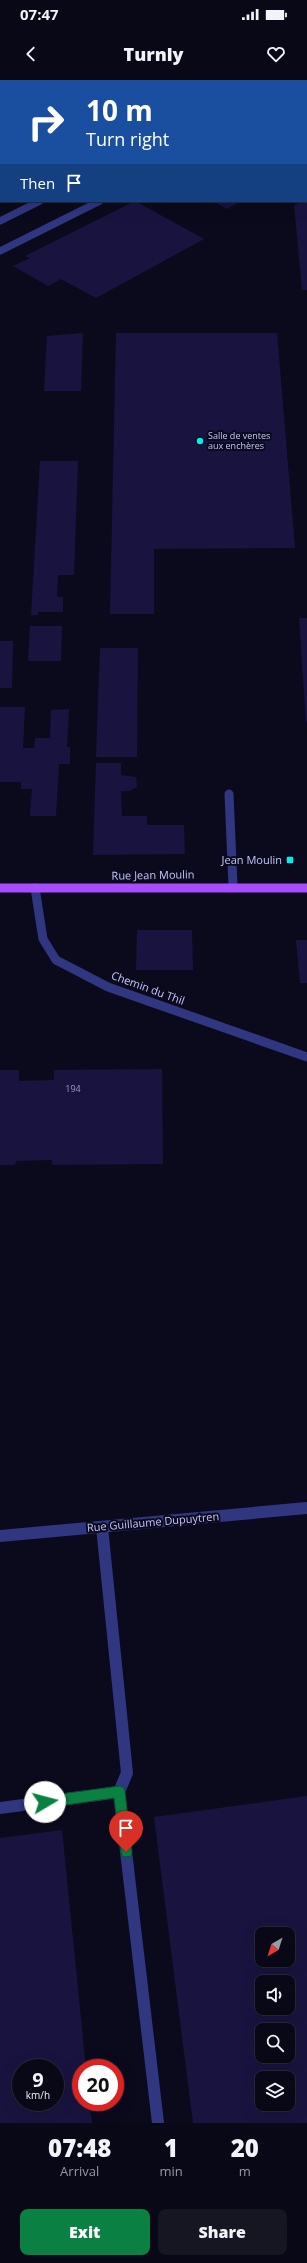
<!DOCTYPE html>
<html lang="en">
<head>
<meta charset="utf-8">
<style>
  body { margin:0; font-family:"Open Sans",sans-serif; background:#161623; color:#f1f3f6; height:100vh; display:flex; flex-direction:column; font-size:15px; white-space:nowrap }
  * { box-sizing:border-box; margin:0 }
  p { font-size:13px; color:#989aa1 }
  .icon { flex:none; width:22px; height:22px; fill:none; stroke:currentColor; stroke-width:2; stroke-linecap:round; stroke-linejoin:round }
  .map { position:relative; height:2043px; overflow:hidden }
  .sheet { display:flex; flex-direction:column; background:#080816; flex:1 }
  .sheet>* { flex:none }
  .guide { position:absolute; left:0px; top:0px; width:307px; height:122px; box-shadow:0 4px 16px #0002,0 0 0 1px #292935; background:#1a4fa0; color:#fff; overflow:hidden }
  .needle { width:26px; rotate:219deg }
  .tools { position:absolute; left:255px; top:1847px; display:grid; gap:8px }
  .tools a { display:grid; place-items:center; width:40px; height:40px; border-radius:8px; background:#080816; box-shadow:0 4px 16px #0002,0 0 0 1px #292935; font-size:20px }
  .speed { position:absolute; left:12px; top:1979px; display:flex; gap:8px; font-size:20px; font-weight:700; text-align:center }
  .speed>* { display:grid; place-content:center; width:52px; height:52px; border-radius:50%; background:#080816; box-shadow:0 4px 16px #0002,0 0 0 1px #292935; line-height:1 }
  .speed small { font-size:10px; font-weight:400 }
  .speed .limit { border:6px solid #d22; background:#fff; color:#111 }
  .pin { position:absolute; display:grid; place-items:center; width:34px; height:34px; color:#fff; margin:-41px -17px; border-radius:50% 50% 50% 0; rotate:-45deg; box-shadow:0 0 4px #0007 }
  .pin .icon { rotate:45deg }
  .me { position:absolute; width:44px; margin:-22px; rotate:82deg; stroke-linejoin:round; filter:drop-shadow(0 0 3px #0008) }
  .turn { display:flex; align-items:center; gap:14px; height:84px; padding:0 20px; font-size:18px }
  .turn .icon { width:52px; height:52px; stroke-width:2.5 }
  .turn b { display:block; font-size:28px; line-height:34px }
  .then { display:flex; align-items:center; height:38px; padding:0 20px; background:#0003; gap:8px; font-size:15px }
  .eta { display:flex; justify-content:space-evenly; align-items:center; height:68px; text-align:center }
  .eta b { font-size:24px; font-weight:800; line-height:28px }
  .action { display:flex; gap:8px; margin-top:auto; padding:8px 20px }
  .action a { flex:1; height:46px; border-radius:8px; background:#0b8043; color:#fff; font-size:16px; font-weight:800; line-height:46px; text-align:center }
  .action a+a { background:#161623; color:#f1f3f6 }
  .status { display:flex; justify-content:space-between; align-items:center; height:28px; padding:0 20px; background:#080816; direction:ltr }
  .status svg { height:11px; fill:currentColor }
  header { display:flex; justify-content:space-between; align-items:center; height:52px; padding:0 20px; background:#080816; font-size:18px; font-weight:800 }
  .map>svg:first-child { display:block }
  .building { fill:#18143f; fill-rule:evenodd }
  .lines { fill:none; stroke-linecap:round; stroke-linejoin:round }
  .minor-far2 { stroke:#303680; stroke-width:7 }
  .minor-far1 { stroke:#303680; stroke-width:9 }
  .minor { stroke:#303680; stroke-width:12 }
  .major { stroke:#a84cff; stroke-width:9 }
  .route { fill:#0b8043; stroke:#07532c }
  .poi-dot { fill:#00f0ed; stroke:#0b0a1d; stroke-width:1.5 }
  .labels { text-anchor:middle; stroke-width:4; stroke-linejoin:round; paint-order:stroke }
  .far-poi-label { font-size:9px; fill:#c5c5ff; stroke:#0b0a1d; text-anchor:start }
  .number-label { font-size:9px; fill:#9a99cf }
  .poi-label { font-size:11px; fill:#c5c5ff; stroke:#0b0a1d; text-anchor:end }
  .street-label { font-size:11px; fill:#c5c5ff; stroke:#0b0a1d }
</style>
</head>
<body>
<div class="status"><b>07:47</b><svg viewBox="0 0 49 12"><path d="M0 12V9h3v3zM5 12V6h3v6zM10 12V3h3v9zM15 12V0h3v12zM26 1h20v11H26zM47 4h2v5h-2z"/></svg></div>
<header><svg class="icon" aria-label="back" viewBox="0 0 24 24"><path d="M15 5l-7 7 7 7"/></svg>Turnly<svg class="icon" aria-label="heart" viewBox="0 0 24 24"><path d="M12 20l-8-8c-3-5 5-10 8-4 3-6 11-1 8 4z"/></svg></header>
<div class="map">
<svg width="307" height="2043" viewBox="0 0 307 2043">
  <rect width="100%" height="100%" fill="#0b0a1d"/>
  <g class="building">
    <polygon points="135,121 204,159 96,218 61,199 48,206 13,186 30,178 25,176"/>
    <polygon points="213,121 241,121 227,129"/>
    <polygon points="303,121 307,121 307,210 302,210 294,125"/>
    <polygon points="83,253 81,311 44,311 47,256"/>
    <polygon points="116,253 277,253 295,468 154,469 154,534 110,534"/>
    <polygon points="40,381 78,381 74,495 58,495 57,517 63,517 63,532 38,532 38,535 31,535"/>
    <polygon points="299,538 307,538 307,642 306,642"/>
    <polygon points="30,546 62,546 61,581 28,581"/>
    <polygon points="0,561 13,561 12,608 0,608"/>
    <polygon points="100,568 138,568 137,677 96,677"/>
    <polygon points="0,627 25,627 23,668 34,668 35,658 50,658 51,630 69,629 67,667 70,667 70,684 59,684 56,736 30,736 32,709 21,709 21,702 0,702"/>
    <polygon points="96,683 121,683 121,695 136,697 137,707 129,711 121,711 122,736 147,736 147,745 184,745 185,774 93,775"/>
    <polygon points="137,850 192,850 193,890 136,890"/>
    <polygon points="296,860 307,860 307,903 300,903"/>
    <polygon points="162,989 163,1084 52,1085 52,1080 16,1081 15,1085 0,1085 0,990 19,990 19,1001 54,1000 54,990"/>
    <path d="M 307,1716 L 307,2043 L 193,2043 L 154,1737 ZM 262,1854 L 288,1854 L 288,1880 L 262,1880 ZM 262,1902 L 288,1902 L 288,1928 L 262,1928 ZM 262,1950 L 288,1950 L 288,1976 L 262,1976 ZM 262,1998 L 288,1998 L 288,2024 L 262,2024 Z"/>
    <path d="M 62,1750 L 86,1988 L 81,1988 L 81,2022 L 89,2022 L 92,2043 L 0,2043 L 0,1758 ZM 21,1988 L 55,1988 L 55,2022 L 21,2022 Z"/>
  </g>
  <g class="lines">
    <g class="minor-far2">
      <polyline points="278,1 280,0"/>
      <polyline points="0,141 40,121"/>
      <polyline points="0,171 100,121"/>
    </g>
    <g class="minor-far1">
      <polyline points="229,714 233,806"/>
      <polyline points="35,808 43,859 56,880 108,907 307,977"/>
    </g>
    <g class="minor">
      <polyline points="102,1447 127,1693 119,1712 158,2043"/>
      <polyline points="0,1456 307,1428"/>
      <polyline points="0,1728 119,1712"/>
    </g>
    <polyline class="major" points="0,808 307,808"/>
  </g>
  <polygon class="route" points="120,1706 124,1708 125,1712 132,1772 131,1776 126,1777 122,1776 121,1772 114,1718 45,1728 41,1726 39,1722 41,1718 45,1716"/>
  <g class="poi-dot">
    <circle cx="200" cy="361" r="4"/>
    <rect x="286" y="776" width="8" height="8" rx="2"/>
  </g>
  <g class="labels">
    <g class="far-poi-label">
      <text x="208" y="359">Salle de ventes<tspan x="208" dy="10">aux enchères</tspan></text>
    </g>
    <g class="number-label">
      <text x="73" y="1012">194</text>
    </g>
    <g class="poi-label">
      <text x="282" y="784">Jean Moulin</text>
    </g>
    <g class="street-label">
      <text transform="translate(153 795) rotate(-1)" y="4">Rue Jean Moulin</text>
      <text transform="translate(148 908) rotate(20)" y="4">Chemin du Thil</text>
      <text transform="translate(153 1442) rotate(-5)" y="4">Rue Guillaume Dupuytren</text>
    </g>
  </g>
</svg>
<div class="tools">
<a><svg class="needle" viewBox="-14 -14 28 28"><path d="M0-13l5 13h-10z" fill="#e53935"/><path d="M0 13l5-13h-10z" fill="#989aa1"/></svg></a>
<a><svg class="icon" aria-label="sound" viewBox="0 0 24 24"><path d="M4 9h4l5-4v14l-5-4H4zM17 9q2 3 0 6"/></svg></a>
<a><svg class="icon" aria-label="search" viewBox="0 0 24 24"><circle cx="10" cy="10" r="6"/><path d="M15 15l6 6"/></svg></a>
<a><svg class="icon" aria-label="layers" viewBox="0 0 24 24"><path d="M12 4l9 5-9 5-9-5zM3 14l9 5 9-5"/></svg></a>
</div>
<div class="speed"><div>9<small>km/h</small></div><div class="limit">20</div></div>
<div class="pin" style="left:126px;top:1772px;background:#d93025"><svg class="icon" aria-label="arrive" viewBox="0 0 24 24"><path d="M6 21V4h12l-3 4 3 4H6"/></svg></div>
<svg class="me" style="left:45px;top:1722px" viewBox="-20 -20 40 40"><circle r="19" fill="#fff"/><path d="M0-13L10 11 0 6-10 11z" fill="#0b8043"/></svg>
<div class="guide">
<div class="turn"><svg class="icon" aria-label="right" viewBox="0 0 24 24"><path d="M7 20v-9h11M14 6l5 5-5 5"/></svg><div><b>10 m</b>Turn right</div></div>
<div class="then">Then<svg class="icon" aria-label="arrive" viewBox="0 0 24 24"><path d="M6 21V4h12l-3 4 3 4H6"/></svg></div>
</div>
</div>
<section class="sheet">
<div class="eta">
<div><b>07:48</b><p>Arrival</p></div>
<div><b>1</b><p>min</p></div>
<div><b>20</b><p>m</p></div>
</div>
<div class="action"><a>Exit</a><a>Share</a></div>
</section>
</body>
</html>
